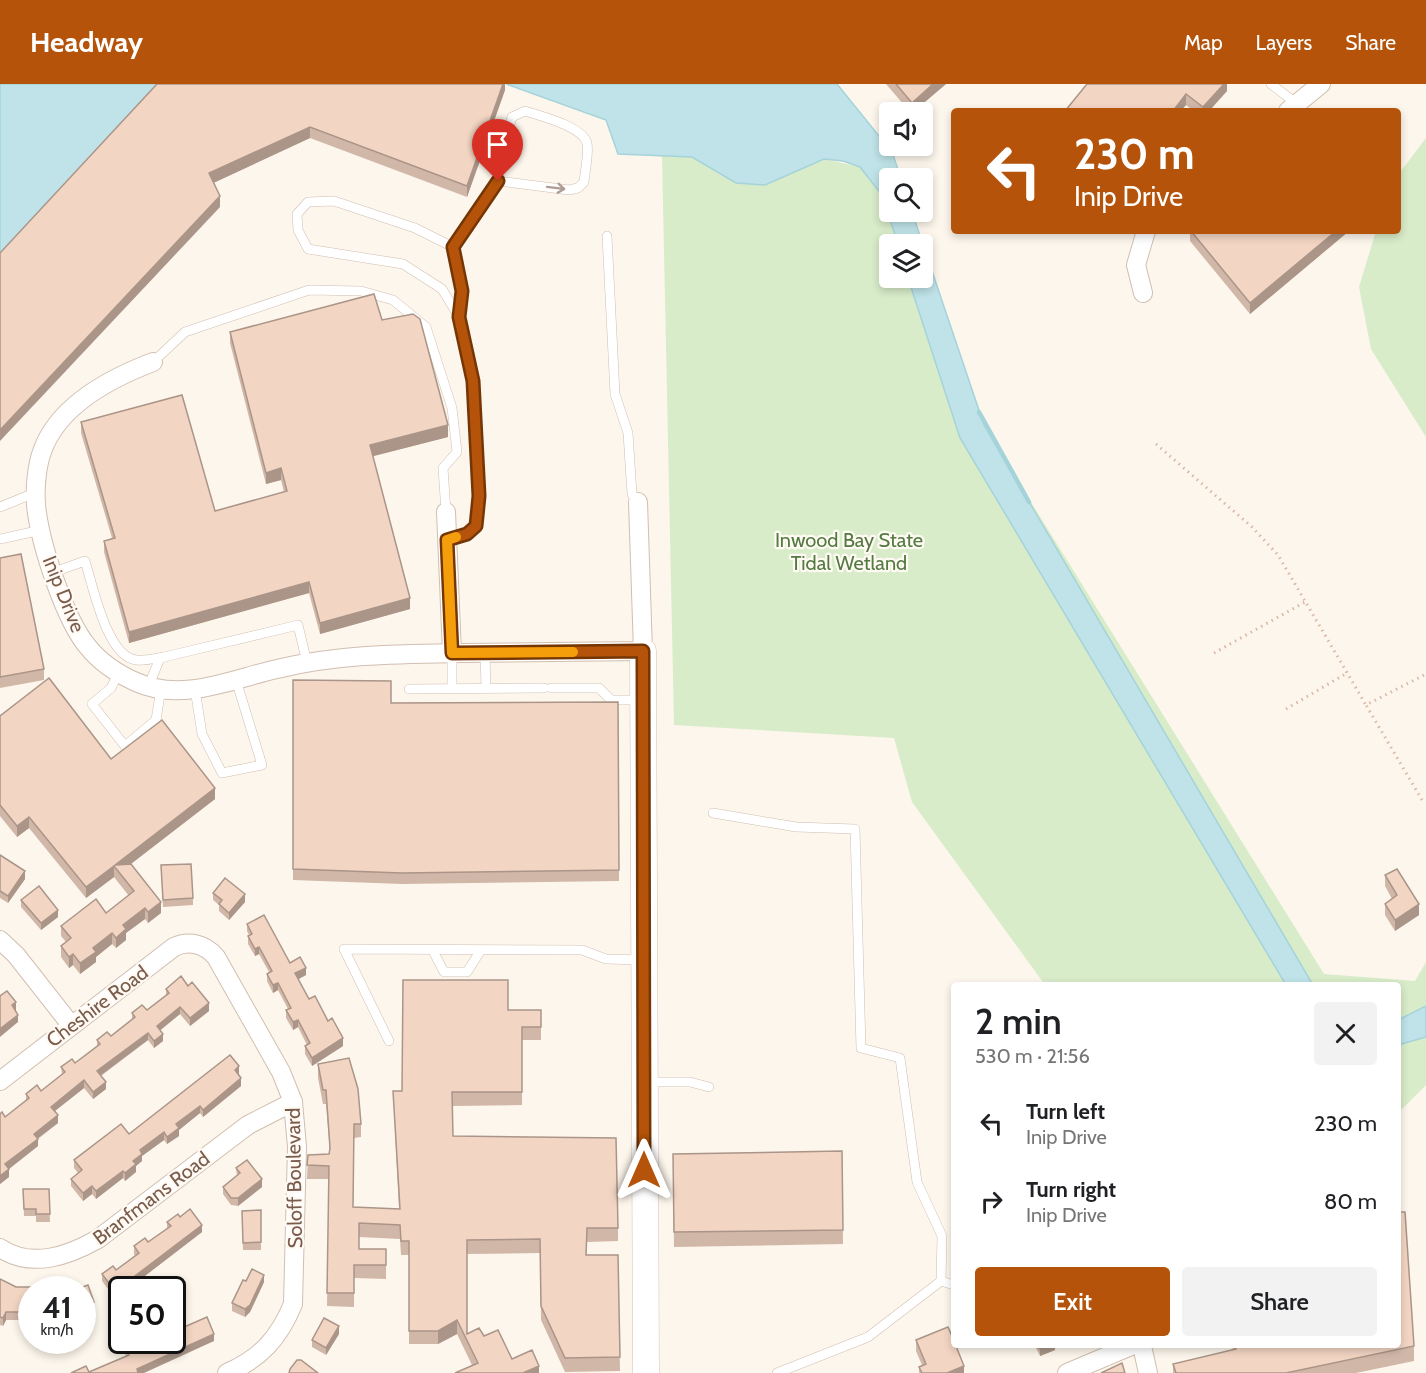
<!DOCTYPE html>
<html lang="en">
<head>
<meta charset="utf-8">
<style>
  body { margin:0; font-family:Cabin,sans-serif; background:#f2f2f2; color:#202124; height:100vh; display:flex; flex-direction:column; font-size:22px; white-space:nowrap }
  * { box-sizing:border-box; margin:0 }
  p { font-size:20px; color:#757577 }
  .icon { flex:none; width:33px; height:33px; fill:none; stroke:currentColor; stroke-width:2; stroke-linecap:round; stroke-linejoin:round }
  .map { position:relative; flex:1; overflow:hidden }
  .details { position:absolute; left:951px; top:898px; width:450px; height:366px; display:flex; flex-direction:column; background:#fff; border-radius:6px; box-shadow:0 3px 9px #0003 }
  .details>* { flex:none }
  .top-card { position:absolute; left:951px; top:24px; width:450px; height:126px; border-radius:6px; box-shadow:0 3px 9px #0003; background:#b45309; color:#fff; overflow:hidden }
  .tools { position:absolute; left:879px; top:18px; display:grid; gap:12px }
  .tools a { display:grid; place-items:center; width:54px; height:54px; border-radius:6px; background:#fff; box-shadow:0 3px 9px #0003; font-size:30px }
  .speed { position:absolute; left:18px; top:1192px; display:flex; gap:12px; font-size:30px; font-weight:700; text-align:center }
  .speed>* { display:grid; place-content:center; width:78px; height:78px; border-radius:50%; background:#fff; box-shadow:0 3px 9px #0003; line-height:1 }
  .speed small { font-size:15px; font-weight:400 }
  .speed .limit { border:3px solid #111; border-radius:9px; background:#fff; color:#111 }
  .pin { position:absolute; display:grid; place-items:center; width:51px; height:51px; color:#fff; margin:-62px -26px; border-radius:50% 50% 50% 0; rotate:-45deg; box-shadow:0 0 6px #0007 }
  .pin .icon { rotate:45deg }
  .me { position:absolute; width:66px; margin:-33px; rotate:0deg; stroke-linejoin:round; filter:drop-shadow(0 0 4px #0008) }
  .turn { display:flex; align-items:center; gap:21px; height:126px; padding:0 24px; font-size:27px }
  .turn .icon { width:78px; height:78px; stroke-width:2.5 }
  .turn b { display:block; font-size:42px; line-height:51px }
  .round { display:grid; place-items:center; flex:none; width:63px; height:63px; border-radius:6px; background:#f2f2f2 }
  .head { display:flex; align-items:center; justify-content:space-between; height:102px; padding:0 24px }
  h1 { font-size:36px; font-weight:600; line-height:45px }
  .primary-button { display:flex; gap:12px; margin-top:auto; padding:12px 24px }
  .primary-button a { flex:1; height:69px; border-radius:6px; background:#b45309; color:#fff; font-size:24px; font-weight:600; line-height:69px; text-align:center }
  .primary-button a+a { background:#f2f2f2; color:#202124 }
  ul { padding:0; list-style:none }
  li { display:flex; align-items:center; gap:18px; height:78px; padding:0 24px }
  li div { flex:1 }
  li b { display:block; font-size:22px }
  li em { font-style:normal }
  header { display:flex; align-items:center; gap:36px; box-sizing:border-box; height:84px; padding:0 30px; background:#b45309; color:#fff }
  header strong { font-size:28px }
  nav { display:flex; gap:33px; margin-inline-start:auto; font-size:21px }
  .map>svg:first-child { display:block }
  .green { fill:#d8ecc9 }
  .water { fill:#bfe3e8; stroke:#a5d3da; stroke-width:1.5 }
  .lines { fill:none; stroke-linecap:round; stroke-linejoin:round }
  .stream { stroke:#a5d3da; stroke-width:4.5 }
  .lane-casing { stroke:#d1beb0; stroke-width:10 }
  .street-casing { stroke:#d1beb0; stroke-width:20 }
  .secondary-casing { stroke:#d6c0b0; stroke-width:27 }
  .path { stroke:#d9b8a5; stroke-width:3; stroke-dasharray:1.5 4.5; stroke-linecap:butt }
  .lane { stroke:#fff; stroke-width:9 }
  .street { stroke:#fff; stroke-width:18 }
  .secondary { stroke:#fff; stroke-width:26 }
  .wall { fill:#d1b7a8 }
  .shaded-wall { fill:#aa9588 }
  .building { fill:#f3d5c3; stroke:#aa9588; stroke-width:1.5 }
  .oneway { stroke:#af9d94 }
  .route-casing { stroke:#753606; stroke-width:15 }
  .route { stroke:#b45309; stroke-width:10 }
  .slow { stroke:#f59e0b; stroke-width:10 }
  .labels { text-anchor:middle; stroke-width:4.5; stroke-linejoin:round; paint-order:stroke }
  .park-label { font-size:20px; fill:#537a41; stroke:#fffaf3 }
  .street-label { font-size:20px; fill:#7a5c4d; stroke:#fffaf3 }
</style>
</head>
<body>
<header>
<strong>Headway</strong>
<nav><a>Map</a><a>Layers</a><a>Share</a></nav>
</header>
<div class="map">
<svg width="1426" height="1289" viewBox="0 0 1426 1289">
  <rect width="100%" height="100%" fill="#fdf6ec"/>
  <g class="green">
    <polygon points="1426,54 1426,353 1371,265 1359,203 1376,147 1398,147 1398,91"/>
    <polygon points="662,72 692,73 736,99 765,101 824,75 860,83 882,111 897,158 901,160 890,160 890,194 910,194 960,354 1286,901 1045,901 912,718 894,654 674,641"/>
    <polygon points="1003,373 1324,890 1415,897 1426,878 1426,922 1398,936 1398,902 1313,901"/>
    <polygon points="1426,953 1426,1001 1398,1029 1398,961"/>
  </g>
  <g class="water">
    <polygon points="0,0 167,0 0,176"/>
    <polygon points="506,0 837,0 892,68 901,94 890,94 890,128 912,128 984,341 1313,901 1286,901 960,354 908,194 922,194 922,160 898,160 882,111 860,83 843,77 824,75 765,101 736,99 692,73 618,70 606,36"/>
    <polygon points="1426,922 1426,953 1398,961 1398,936"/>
  </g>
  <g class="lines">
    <polyline class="stream" points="979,328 1029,418"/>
    <defs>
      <g id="lane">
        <polyline points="1271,0 1297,20"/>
        <polyline points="607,152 615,310 628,349 632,410 638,418"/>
        <path d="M 453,163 L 498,97 L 502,66 L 512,33 L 525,27 C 540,32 582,42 587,59 C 589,70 585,87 584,98 L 578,104 L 569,106 L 498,97"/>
        <polyline points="153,278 185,248 309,206 361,207 393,216 426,243 452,324 457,368 443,384 446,428"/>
        <polyline points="0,423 37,408"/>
        <polyline points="0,455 41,446"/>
        <polyline points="447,456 467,450 476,442 479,412 473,297 459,233 442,205 403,180 308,165 298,146 297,130 308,118 334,117 415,144 453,163 462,207 459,233"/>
        <path d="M 54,488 L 85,477 C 93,502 107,574 137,576 C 146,577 156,574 165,573"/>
        <polyline points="452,569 452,604"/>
        <polyline points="485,569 486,604"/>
        <polyline points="119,588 111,604 92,620 125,662 156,636 161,604"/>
        <polyline points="149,601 160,574 298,541 307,579"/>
        <polyline points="551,604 599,604 611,616 643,616"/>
        <polyline points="195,605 202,650 222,689 262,681 236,596"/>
        <polyline points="409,605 544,604"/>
        <polyline points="713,729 796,743 855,745 861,964 900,974 917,1098 942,1152 941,1197"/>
        <polyline points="432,865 444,888 467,888 481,866"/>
        <polyline points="389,957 344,865 582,866 606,875 643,876"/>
        <polyline points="646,998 690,998 709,1003"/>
        <polyline points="777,1289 868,1253 941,1197 954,1201"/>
      </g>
      <g id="street">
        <polyline points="1288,27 1321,0"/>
        <polyline points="1143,209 1136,181 1146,147"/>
        <path d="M 153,278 C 111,294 60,320 43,365 C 36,382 34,411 37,429 C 42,464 65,536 88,563 C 100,578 118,590 136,598 C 182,619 232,595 277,585 C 338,570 399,570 462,569 C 522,568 583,568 643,567 L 638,418"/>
        <polyline points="446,428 452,569"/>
        <polyline points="0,856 16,871 71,941"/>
        <path d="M 0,997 L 174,863 C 189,856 205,860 216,873 L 281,988 L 293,1018 L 297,1063 L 293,1220 C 279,1254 261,1274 227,1289"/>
        <path d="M 0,1164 C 32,1185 68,1172 98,1155 L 248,1041 L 293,1018"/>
        <polyline points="1142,1262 1148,1289"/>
        <polyline points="1067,1289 1131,1262"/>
      </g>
      <polyline id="secondary" points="643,567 646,1289"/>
    </defs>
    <use href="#lane" class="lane-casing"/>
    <use href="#street" class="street-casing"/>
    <use href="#secondary" class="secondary-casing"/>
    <g class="path">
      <polyline points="1156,360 1252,443 1278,471 1366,621"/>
      <polyline points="1214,569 1305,518"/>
      <polyline points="1286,625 1347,589"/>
      <polyline points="1422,716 1366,621 1426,590"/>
    </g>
    <use href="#lane" class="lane"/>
    <use href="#street" class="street"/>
    <use href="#secondary" class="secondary"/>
  </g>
  <g class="wall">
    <polygon points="157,0 505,0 505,6 467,113 310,54 213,99 220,123"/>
    <polygon points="886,0 946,0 913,28 910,28"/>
    <polygon points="1227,0 1227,7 1209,27 1194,27 1186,21 1065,27"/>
    <polygon points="1190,147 1349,147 1250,230 1190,157"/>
    <polygon points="382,236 448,353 373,372 410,525 320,550 309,509 129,559 104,468 104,457 112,454 81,349 81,338 215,427 284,408 281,396 266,400 230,259 230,248"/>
    <polygon points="0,474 44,585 44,596 0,604"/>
    <polygon points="293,596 391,619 618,618 619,797 402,800 293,796"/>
    <polygon points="0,632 215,715 131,780 161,829 148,839 145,835 126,849 126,856 116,864 112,860 96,873 96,878 80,890 73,881 69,884 61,873 61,862 66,858 61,852 61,842 106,829 129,812 114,793 86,814 29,744 17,753 0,732"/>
    <polygon points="0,771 25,795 8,819 0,814"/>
    <polygon points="161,781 193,814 193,821 163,823"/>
    <polygon points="1385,791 1419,831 1395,847 1385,831 1385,820 1392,815 1385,802"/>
    <polygon points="213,809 245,818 229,836 219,827 219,821 213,816"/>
    <polygon points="21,816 58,833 41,846 21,823"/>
    <polygon points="247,840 290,879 306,891 298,895 309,915 343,962 312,982 305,970 305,962 307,961 298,943 293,946 286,934 286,926 288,925 278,906 273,909 267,897 267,890 269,888 259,870 255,872 248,860 248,852 249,851 247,847"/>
    <polygon points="166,905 209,927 190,942 180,930 160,946 163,957 154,964 148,956 101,992 106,1005 93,1015 84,1004 55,1027 58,1039 38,1055 38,1062 9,1085 9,1093 0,1100 0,1030 5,1033 26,1017 26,1010 41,1007 62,990 61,983 75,979 97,962 97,956 111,952 132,935 132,929 147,926 166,912"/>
    <polygon points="508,926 541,926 541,956 522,956 522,1021 452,1022 453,1052 618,1144 618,1157 587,1158 586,1171 618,1171 620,1287 565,1288 541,1236 540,1169 467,1170 467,1250 484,1252 512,1275 539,1289 472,1281 457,1250 438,1260 409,1260 409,1171 401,1171 400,1155 359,1153 359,1165 386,1165 386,1195 354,1194 354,1223 327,1222 329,1095 307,1095 308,1071 329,1070 330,1068 326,1020 323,1020 318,994 318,980 361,1040 361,1053 354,1054 353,1123 399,1125 393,1007 402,1007"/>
    <polygon points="238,990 241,1002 203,1033 200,1029 179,1046 179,1052 167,1060 164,1056 142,1072 142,1077 136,1082 136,1088 125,1097 123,1094 96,1115 92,1110 83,1117 71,1102 71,1095 78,1089 74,1084 74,1076 129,1050 239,990"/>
    <polygon points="842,1067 843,1160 674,1163 673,1070"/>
    <polygon points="236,1084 262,1103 238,1122 231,1121 223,1110 223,1103 237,1092"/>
    <polygon points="23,1105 49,1105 50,1138 36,1138 36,1132 24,1132"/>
    <polygon points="261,1126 261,1166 243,1166 242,1127"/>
    <polygon points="180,1133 202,1148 137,1198 137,1202 122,1206 122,1214 117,1217 102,1197 102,1190 116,1186 135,1172 134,1170 134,1162 148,1158 167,1144 167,1138"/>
    <polygon points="0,1195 16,1203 32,1206 32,1236 6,1236 3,1242 0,1241"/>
    <polygon points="246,1197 264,1198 250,1228 245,1233 232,1227 232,1219"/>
    <polygon points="122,1237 122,1257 172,1257 175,1247 214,1257 89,1288 126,1272 115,1248 115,1241"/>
    <polygon points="339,1250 326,1271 312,1263 312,1256"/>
    <polygon points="916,1256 964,1289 919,1289 919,1283 922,1281 916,1267"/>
    <polygon points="1035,1262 1055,1262 1055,1266 1040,1272"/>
    <polygon points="1232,1262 1414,1262 1414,1277 1356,1289 1173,1289 1173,1280 1233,1266"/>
  </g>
  <g class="shaded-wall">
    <polygon points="503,0 505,0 505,6 467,113 467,102"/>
    <polygon points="933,0 946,0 913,28 912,28 912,19"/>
    <polygon points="1224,0 1227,0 1227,7 1209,27 1203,27 1203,23"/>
    <polygon points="1186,10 1186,21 1181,27 1173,27"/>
    <polygon points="310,43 310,54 209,101 209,89"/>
    <polygon points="220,112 220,123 0,357 0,346"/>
    <polygon points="1336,147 1349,147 1250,230 1250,219"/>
    <polygon points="448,341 448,353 370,373 370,361"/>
    <polygon points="281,384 281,396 266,400 266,389"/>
    <polygon points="309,498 309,509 129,559 129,548"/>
    <polygon points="410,514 410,525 320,550 320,539"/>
    <polygon points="215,704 215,715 119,789 115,781"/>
    <polygon points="29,733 29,744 17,753 17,742"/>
    <polygon points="114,782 114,793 86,814 86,803"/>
    <polygon points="25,787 25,795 8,819 8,812"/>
    <polygon points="245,810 245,818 229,836 229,829"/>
    <polygon points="161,818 161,829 148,839 148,828"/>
    <polygon points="1419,820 1419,831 1395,847 1395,836"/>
    <polygon points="145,824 145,835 126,849 126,856 116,864 116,854 123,841"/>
    <polygon points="58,826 58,833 41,846 41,839"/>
    <polygon points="112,849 112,860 96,873 96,878 80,890 80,879 93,864"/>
    <polygon points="259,863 259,870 255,872 255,865"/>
    <polygon points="73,870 73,881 69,884 69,873"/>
    <polygon points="306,884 306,891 295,897 295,889"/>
    <polygon points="278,899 278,906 273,909 273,901"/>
    <polygon points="16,918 16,926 12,929 12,921"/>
    <polygon points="209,919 209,927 190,942 190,934"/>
    <polygon points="180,923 180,930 157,949 157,942"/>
    <polygon points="18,931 18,938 0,953 0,945"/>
    <polygon points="298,936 298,943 293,946 293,938"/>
    <polygon points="148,949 148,956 97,994 97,987"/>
    <polygon points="163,950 163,957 154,964 154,957"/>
    <polygon points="343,954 343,962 312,982 312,974"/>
    <polygon points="239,982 239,990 235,993 235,986"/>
    <polygon points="241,994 241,1002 203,1033 203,1026"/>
    <polygon points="84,996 84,1004 51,1030 51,1023"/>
    <polygon points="106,998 106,1005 93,1015 93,1008"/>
    <polygon points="200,1022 200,1029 179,1046 179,1052 167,1060 167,1053 176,1040"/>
    <polygon points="58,1031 58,1039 34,1057 34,1050"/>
    <polygon points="164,1048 164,1056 142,1072 142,1077 136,1082 136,1088 125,1097 125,1089 140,1066"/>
    <polygon points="38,1055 38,1062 5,1088 5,1080"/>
    <polygon points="9,1085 9,1093 0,1100 0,1092"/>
    <polygon points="123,1087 123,1094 96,1115 96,1107"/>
    <polygon points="262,1095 262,1103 238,1122 238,1114"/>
    <polygon points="92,1102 92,1110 83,1117 83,1109"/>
    <polygon points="202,1141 202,1148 137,1198 137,1202 133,1206 123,1206 135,1192"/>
    <polygon points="264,1191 264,1198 250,1228 245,1233 245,1225"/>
    <polygon points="122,1207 122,1214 117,1217 117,1210"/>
    <polygon points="94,1218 94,1226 82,1230 82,1222"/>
    <polygon points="6,1228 6,1236 3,1242 3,1234"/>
    <polygon points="457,1236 457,1250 438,1260 438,1247"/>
    <polygon points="339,1242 339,1250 326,1271 326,1264"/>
    <polygon points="214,1250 214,1257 144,1289 137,1289 137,1285"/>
    <polygon points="1047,1262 1055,1262 1055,1266 1040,1272 1040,1265"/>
    <polygon points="539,1282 539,1289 523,1289"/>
    <polygon points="964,1282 964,1289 947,1289"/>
  </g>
  <g class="building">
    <polygon points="157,0 503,0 467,102 310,43 209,89 220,112 0,346 0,169"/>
    <polygon points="896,0 933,0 912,19"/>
    <polygon points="1087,0 1224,0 1203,23 1186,10 1173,27 1065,27"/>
    <polygon points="1191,147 1336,147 1250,219"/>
    <polygon points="374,210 382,236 413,230 420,235 448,341 370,361 410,514 320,539 309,498 129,548 104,457 115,454 81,338 182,311 215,427 287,407 281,384 266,389 230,248"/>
    <polygon points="21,470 44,585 0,593 0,474"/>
    <polygon points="49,594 111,675 162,636 215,704 115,781 131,780 161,818 148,828 145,824 123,841 126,845 116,854 112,849 93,864 96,868 80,879 73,870 69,873 61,862 71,854 61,842 96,815 106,829 134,807 114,782 86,803 29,733 17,742 0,721 0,632"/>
    <polygon points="293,596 391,597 391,619 618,618 619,786 402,789 293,785"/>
    <polygon points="0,771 25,787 8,812 0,807"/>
    <polygon points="191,780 193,814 163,816 161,781"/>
    <polygon points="1397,785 1419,820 1395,836 1385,820 1397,811 1385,791"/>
    <polygon points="225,794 245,810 229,829 219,820 222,816 213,809"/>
    <polygon points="39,802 58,826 41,839 21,816"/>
    <polygon points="264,831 290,879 300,873 306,884 295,889 309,915 315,912 328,937 332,934 343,954 312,974 305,962 310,959 298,936 293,938 286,926 291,924 278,899 273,901 267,890 272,887 259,863 255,865 248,852 252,850 247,840"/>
    <polygon points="181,892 188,902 192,898 209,919 190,934 180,923 157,942 163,950 154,957 148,949 97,987 106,998 93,1008 84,996 51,1023 58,1031 34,1050 38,1055 5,1080 9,1085 0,1092 0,1030 2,1028 5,1033 29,1014 26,1010 37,1001 41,1007 65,988 61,983 72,975 75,979 100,960 97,956 107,948 111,952 135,933 132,929 142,921 147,926 169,909 166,905"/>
    <polygon points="403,896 508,896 508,926 541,926 541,943 522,943 522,1008 452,1008 453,1052 616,1054 618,1144 587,1144 586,1171 618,1171 620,1273 565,1274 541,1222 540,1155 467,1156 467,1250 479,1244 484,1252 498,1246 512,1275 532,1266 539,1282 523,1289 455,1289 478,1279 457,1236 438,1247 409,1247 409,1157 401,1157 400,1141 359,1139 359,1165 386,1165 386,1181 354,1181 354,1209 327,1209 329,1082 307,1081 308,1071 329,1070 330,1064 326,1006 323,1006 318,980 349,974 358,1005 361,1040 354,1040 353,1123 400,1125 393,1007 402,1007"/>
    <polygon points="7,907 16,918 12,921 18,931 0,945 0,912"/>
    <polygon points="230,971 239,982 235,986 241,994 203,1026 200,1022 176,1040 179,1044 167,1053 164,1048 140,1066 142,1070 133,1077 136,1080 125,1089 123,1087 96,1107 92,1102 83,1109 71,1095 82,1086 74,1076 121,1040 129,1050"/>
    <polygon points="842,1067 843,1146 674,1148 673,1070"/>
    <polygon points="247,1076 262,1095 238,1114 231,1114 223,1103 240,1089 236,1084"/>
    <polygon points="23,1105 49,1105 50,1130 36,1130 36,1125 24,1125"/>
    <polygon points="190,1125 202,1141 135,1192 137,1195 117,1210 102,1190 113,1182 116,1186 139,1169 134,1162 145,1154 148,1158 171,1142 167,1138 178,1130 180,1133"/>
    <polygon points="261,1126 261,1158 243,1159 242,1127"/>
    <polygon points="1398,1128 1405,1128 1414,1262 1286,1289 1176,1289 1173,1280 1236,1265 1235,1262 1398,1262"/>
    <polygon points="252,1185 264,1191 250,1221 245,1225 232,1219 243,1196 246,1197"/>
    <polygon points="0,1195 16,1203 36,1203 36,1206 32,1206 32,1228 6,1228 3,1234 0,1233"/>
    <polygon points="75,1199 77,1205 88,1201 94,1218 82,1222 82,1206 63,1206 62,1204"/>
    <polygon points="207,1233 214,1250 137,1285 138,1289 71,1289 86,1282 89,1288 129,1271 122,1257 172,1257 172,1242 175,1247"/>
    <polygon points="324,1234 339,1242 326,1264 312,1256"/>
    <polygon points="122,1237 122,1255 115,1241"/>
    <polygon points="948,1243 954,1257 954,1262 956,1262 964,1282 947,1289 922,1289 919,1283 926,1280 916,1256"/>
    <polygon points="1038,1262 1047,1262 1040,1265"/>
    <polygon points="297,1276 301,1276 318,1289 289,1289 290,1285"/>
    <polygon points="1122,1279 1125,1289 1101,1289"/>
  </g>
  <defs><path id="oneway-shaft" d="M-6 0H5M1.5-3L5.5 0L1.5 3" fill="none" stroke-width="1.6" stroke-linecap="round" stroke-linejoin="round" transform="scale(1.5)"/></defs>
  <use class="oneway" href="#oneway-shaft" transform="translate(556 104) rotate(7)"/>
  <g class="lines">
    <defs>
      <polyline id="route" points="498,97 453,163 462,207 459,233 473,297 479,412 476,442 467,450 447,456 452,569 643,567 644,1086"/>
    </defs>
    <use href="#route" class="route-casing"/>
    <use href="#route" class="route"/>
    <polyline class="slow" points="456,453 447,456 452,569 573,568"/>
  </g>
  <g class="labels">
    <g class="park-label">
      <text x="849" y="463">Inwood Bay State<tspan x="849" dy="23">Tidal Wetland</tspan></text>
    </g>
    <g class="street-label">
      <text transform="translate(64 510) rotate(68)" y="7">Inip Drive</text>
      <text transform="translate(97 922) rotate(-37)" y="7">Cheshire Road</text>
      <text transform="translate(294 1094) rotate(-91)" y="7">Soloff Boulevard</text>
      <text transform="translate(151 1114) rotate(-37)" y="7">Branfmans Road</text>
    </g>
  </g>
</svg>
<div class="tools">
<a><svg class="icon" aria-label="sound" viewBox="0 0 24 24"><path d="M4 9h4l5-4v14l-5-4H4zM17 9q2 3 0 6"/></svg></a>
<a><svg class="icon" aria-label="search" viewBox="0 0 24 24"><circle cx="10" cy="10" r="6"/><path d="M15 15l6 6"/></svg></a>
<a><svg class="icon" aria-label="layers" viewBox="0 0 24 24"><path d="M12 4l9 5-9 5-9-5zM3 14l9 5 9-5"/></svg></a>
</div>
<div class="speed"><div>41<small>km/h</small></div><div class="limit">50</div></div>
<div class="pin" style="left:498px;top:97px;background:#d93025"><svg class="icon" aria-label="arrive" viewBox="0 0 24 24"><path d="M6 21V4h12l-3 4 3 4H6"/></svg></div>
<svg class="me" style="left:644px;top:1086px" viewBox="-20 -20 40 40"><path d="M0-17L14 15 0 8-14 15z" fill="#b45309" stroke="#fff" stroke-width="4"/></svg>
<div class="top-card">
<div class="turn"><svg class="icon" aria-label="left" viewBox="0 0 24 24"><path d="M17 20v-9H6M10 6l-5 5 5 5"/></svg><div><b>230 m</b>Inip Drive</div></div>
</div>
<section class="details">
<div class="head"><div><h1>2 min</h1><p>530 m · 21:56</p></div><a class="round"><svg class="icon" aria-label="close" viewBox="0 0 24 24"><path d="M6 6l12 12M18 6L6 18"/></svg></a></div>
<ul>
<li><svg class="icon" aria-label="left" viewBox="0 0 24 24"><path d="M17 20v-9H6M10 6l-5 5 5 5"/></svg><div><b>Turn left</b><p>Inip Drive</p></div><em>230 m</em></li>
<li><svg class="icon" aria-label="right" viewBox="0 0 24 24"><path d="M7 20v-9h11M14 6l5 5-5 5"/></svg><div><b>Turn right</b><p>Inip Drive</p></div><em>80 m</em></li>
</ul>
<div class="primary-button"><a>Exit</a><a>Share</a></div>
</section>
</div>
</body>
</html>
